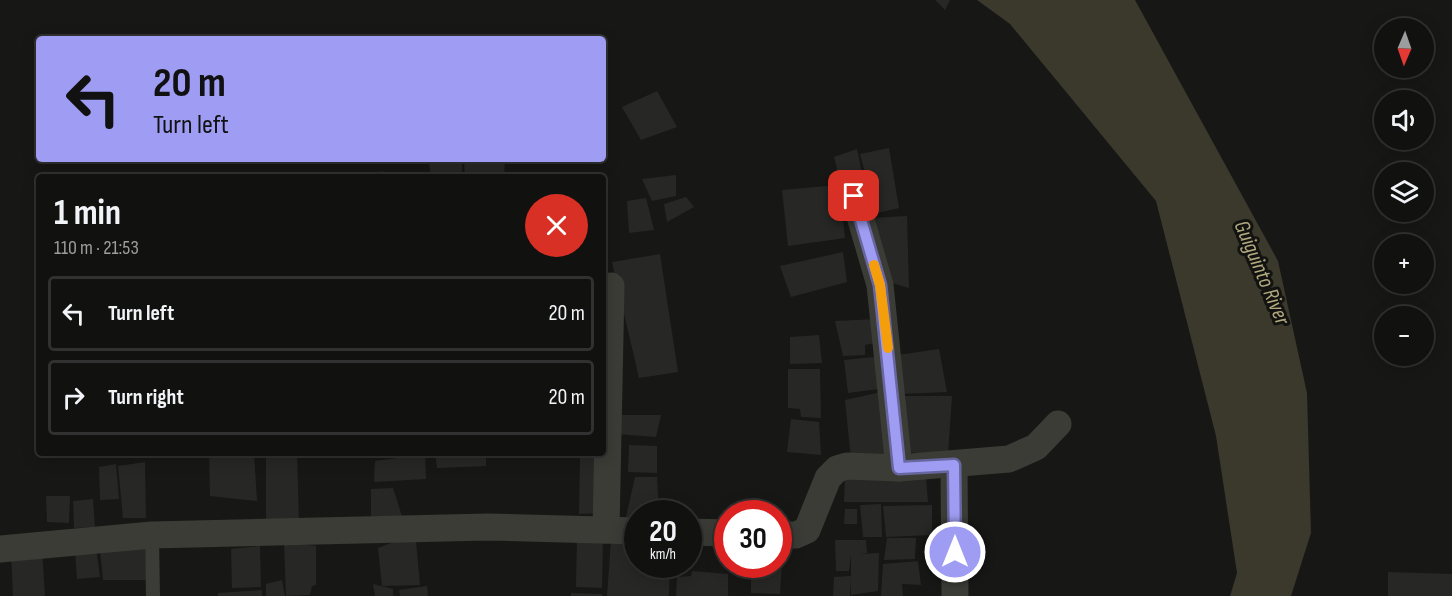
<!DOCTYPE html>
<html lang="en">
<head>
<meta charset="utf-8">
<style>
  body { margin:0; font-family:"Sofia Sans Condensed",sans-serif; background:#1e1f1e; color:#f1f3f6; height:100vh; display:flex; flex-direction:column; font-size:22px; white-space:nowrap }
  * { box-sizing:border-box; margin:0 }
  p { font-size:20px; color:#9c9d9f }
  .icon { flex:none; width:33px; height:33px; fill:none; stroke:currentColor; stroke-width:2; stroke-linecap:round; stroke-linejoin:round }
  .map { position:relative; flex:1; overflow:hidden }
  .details { position:absolute; left:36px; top:174px; width:570px; height:282px; display:flex; flex-direction:column; background:#111110; border-radius:6px; box-shadow:0 3px 15px #0003,0 0 0 2px #303130 }
  .details>* { flex:none }
  .hud { position:absolute; left:36px; top:36px; width:570px; height:126px; border-radius:6px; box-shadow:0 3px 15px #0003,0 0 0 2px #303130; background:#9e9df3; color:#111; overflow:hidden }
  .needle { width:39px; rotate:182deg }
  .buttons { position:absolute; left:1374px; top:18px; display:grid; gap:12px }
  .buttons a { display:grid; place-items:center; width:60px; height:60px; border-radius:50%; background:#111110; box-shadow:0 3px 15px #0003,0 0 0 2px #303130; font-size:30px }
  .speed { position:absolute; left:624px; top:500px; display:flex; gap:12px; font-size:30px; font-weight:700; text-align:center }
  .speed>* { display:grid; place-content:center; width:78px; height:78px; border-radius:50%; background:#111110; box-shadow:0 3px 15px #0003,0 0 0 2px #303130; line-height:1 }
  .speed small { font-size:15px; font-weight:400 }
  .speed .limit { border:9px solid #d22; background:#fff; color:#111 }
  .pin { position:absolute; display:grid; place-items:center; width:51px; height:51px; color:#fff; margin:-26px; border-radius:12px; box-shadow:0 3px 9px #0006 }
  .me { position:absolute; width:66px; margin:-33px; rotate:0deg; stroke-linejoin:round; filter:drop-shadow(0 0 4px #0008) }
  .turn { display:flex; align-items:center; gap:21px; height:126px; padding:0 18px; font-size:27px }
  .turn .icon { width:78px; height:78px; stroke-width:2.5 }
  .turn b { display:block; font-size:42px; line-height:51px }
  .round { display:grid; place-items:center; flex:none; width:63px; height:63px; border-radius:32px; background:#1e1f1e }
  .headline { display:flex; align-items:center; justify-content:space-between; height:102px; padding:0 18px }
  h1 { font-size:36px; font-weight:700; line-height:45px }
  ul { padding:0; list-style:none }
  li { display:flex; align-items:center; gap:18px; height:75px; margin:0 12px 9px; padding:0 6px; border:3px solid #303130; border-radius:6px }
  li div { flex:1 }
  li b { display:block; font-size:22px }
  li em { font-style:normal }
  .map>svg:first-child { display:block }
  .water { fill:#3b382c }
  .building { fill:#272825 }
  .lines { fill:none; stroke-linecap:round; stroke-linejoin:round }
  .service { stroke:#3b3c36; stroke-width:14 }
  .minor { stroke:#3b3c36; stroke-width:27 }
  .route-casing { stroke:#67669e; stroke-width:15 }
  .route { stroke:#9e9df3; stroke-width:10 }
  .slow { stroke:#f59e0b; stroke-width:10 }
  .labels { text-anchor:middle; stroke-width:6; stroke-linejoin:round; paint-order:stroke }
  .water-label { font-size:22px; font-style:italic; fill:#b2a97f; stroke:#121210 }
</style>
</head>
<body>
<div class="map">
<svg width="1452" height="596" viewBox="0 0 1452 596">
  <rect width="100%" height="100%" fill="#171715"/>
  <polygon class="water" points="977,0 1135,0 1278,261 1307,393 1311,533 1291,596 1230,596 1237,573 1216,436 1156,201 1010,24"/>
  <g class="building">
    <polygon points="935,0 950,0 945,10"/>
    <polygon points="657,91 677,127 641,140 622,107"/>
    <polygon points="889,148 899,208 868,215 859,182 867,180 860,154"/>
    <polygon points="857,149 863,178 841,184 834,157"/>
    <polygon points="479,159 505,159 504,177 465,177 464,162"/>
    <polygon points="462,162 462,177 431,177 429,163"/>
    <polygon points="383,171 383,177 359,177 359,176"/>
    <polygon points="676,175 676,196 652,201 642,179"/>
    <polygon points="839,185 845,238 788,246 782,190"/>
    <polygon points="686,197 694,207 667,222 664,204"/>
    <polygon points="646,198 654,230 629,233 627,201"/>
    <polygon points="907,216 909,288 882,280 870,218"/>
    <polygon points="843,252 847,282 791,297 780,266"/>
    <polygon points="660,254 678,372 639,378 612,262"/>
    <polygon points="878,319 880,342 865,345 865,355 843,356 835,321"/>
    <polygon points="819,335 822,363 790,364 790,337"/>
    <polygon points="939,349 947,392 901,394 898,355"/>
    <polygon points="884,356 886,388 848,393 844,360"/>
    <polygon points="788,369 820,369 821,418 801,417 800,409 788,408"/>
    <polygon points="886,391 891,460 851,460 845,400"/>
    <polygon points="903,396 952,396 948,455 903,452"/>
    <polygon points="617,415 661,415 656,437 616,434"/>
    <polygon points="791,419 819,422 821,455 787,452"/>
    <polygon points="629,445 657,446 657,473 628,472"/>
    <polygon points="118,453 134,453 134,456 118,455"/>
    <polygon points="209,453 254,453 257,501 210,496"/>
    <polygon points="266,453 297,453 299,522 266,519"/>
    <polygon points="377,453 401,453 402,456 377,457"/>
    <polygon points="405,453 425,453 426,479 374,482 375,461 405,457"/>
    <polygon points="435,453 486,453 486,466 437,468"/>
    <polygon points="580,453 604,453 602,513 579,514"/>
    <polygon points="145,462 146,518 123,518 118,466"/>
    <polygon points="116,464 119,499 100,500 99,467"/>
    <polygon points="635,477 657,477 659,513 638,513 638,517 626,517"/>
    <polygon points="845,477 926,477 928,502 844,502"/>
    <polygon points="393,488 402,516 371,516 371,489"/>
    <polygon points="46,496 70,496 69,523 47,522"/>
    <polygon points="93,499 95,527 74,528 73,501"/>
    <polygon points="881,504 882,537 863,537 860,505"/>
    <polygon points="932,505 932,535 886,537 883,506"/>
    <polygon points="845,509 857,509 857,524 844,524"/>
    <polygon points="577,535 603,536 602,588 576,587"/>
    <polygon points="887,538 916,538 915,559 884,560"/>
    <polygon points="399,540 416,541 420,585 382,586 378,548"/>
    <polygon points="611,540 638,542 638,564 670,564 669,596 607,596"/>
    <polygon points="835,540 866,540 867,553 859,554 879,553 878,591 851,595 850,579 850,596 833,596 834,577 851,576 851,554 849,571 836,571"/>
    <polygon points="284,542 316,546 316,585 312,586 310,595 286,596"/>
    <polygon points="778,543 783,544 780,594 751,593 751,564 778,564"/>
    <polygon points="145,545 146,580 103,580 100,550"/>
    <polygon points="260,546 261,587 232,588 231,549"/>
    <polygon points="96,547 100,577 77,579 75,550"/>
    <polygon points="42,550 45,596 13,596 11,553"/>
    <polygon points="918,561 921,585 902,584 903,596 881,596 883,564"/>
    <polygon points="692,571 728,574 728,596 676,596 677,577 691,576"/>
    <polygon points="1388,572 1452,574 1452,596 1388,596"/>
    <polygon points="282,580 285,596 266,596 266,584"/>
    <polygon points="373,584 393,589 393,596 375,596"/>
    <polygon points="427,586 428,596 400,596 399,590"/>
    <polygon points="262,590 262,596 218,596 218,593"/>
    <polygon points="571,593 602,594 602,596 571,596"/>
  </g>
  <g class="lines">
    <polyline class="service" points="152,535 153,596"/>
    <g class="minor">
      <polyline points="854,196 880,285 899,468"/>
      <polyline points="954,465 955,596"/>
      <polyline points="606,530 611,286"/>
      <polyline points="688,532 728,533"/>
      <polyline points="778,535 796,535 807,530 828,478 837,469 847,466 899,468 1009,459 1036,447 1058,424"/>
      <polyline points="0,549 152,535 488,527 638,531"/>
    </g>
  </g>
  <g class="lines">
    <defs>
      <polyline id="route" points="854,196 880,285 899,468 954,465 955,552"/>
    </defs>
    <use href="#route" class="route-casing"/>
    <use href="#route" class="route"/>
    <polyline class="slow" points="874,265 880,285 888,348"/>
  </g>
  <g class="labels">
    <g class="water-label">
      <text transform="translate(1263 272) rotate(67)" y="8">Guiguinto River</text>
    </g>
  </g>
</svg>
<div class="buttons">
<a><svg class="needle" viewBox="-14 -14 28 28"><path d="M0-13l5 13h-10z" fill="#e53935"/><path d="M0 13l5-13h-10z" fill="#9c9d9f"/></svg></a>
<a><svg class="icon" aria-label="sound" viewBox="0 0 24 24"><path d="M4 9h4l5-4v14l-5-4H4zM17 9q2 3 0 6"/></svg></a>
<a><svg class="icon" aria-label="layers" viewBox="0 0 24 24"><path d="M12 4l9 5-9 5-9-5zM3 14l9 5 9-5"/></svg></a>
<a>+</a>
<a>−</a>
</div>
<div class="speed"><div>20<small>km/h</small></div><div class="limit">30</div></div>
<div class="pin" style="left:854px;top:196px;background:#d93025"><svg class="icon" aria-label="arrive" viewBox="0 0 24 24"><path d="M6 21V4h12l-3 4 3 4H6"/></svg></div>
<svg class="me" style="left:955px;top:552px" viewBox="-20 -20 40 40"><circle r="17" fill="#9e9df3" stroke="#fff" stroke-width="3"/><path d="M0-11L8 9 0 5-8 9z" fill="#fff"/></svg>
<div class="hud">
<div class="turn"><svg class="icon" aria-label="left" viewBox="0 0 24 24"><path d="M17 20v-9H6M10 6l-5 5 5 5"/></svg><div><b>20 m</b>Turn left</div></div>
</div>
<section class="details">
<div class="headline"><div><h1>1 min</h1><p>110 m · 21:53</p></div><a class="round" style="background:#d93025;color:#fff"><svg class="icon" aria-label="close" viewBox="0 0 24 24"><path d="M6 6l12 12M18 6L6 18"/></svg></a></div>
<ul>
<li><svg class="icon" aria-label="left" viewBox="0 0 24 24"><path d="M17 20v-9H6M10 6l-5 5 5 5"/></svg><div><b>Turn left</b></div><em>20 m</em></li>
<li><svg class="icon" aria-label="right" viewBox="0 0 24 24"><path d="M7 20v-9h11M14 6l5 5-5 5"/></svg><div><b>Turn right</b></div><em>20 m</em></li>
</ul>
</section>
</div>
</body>
</html>
